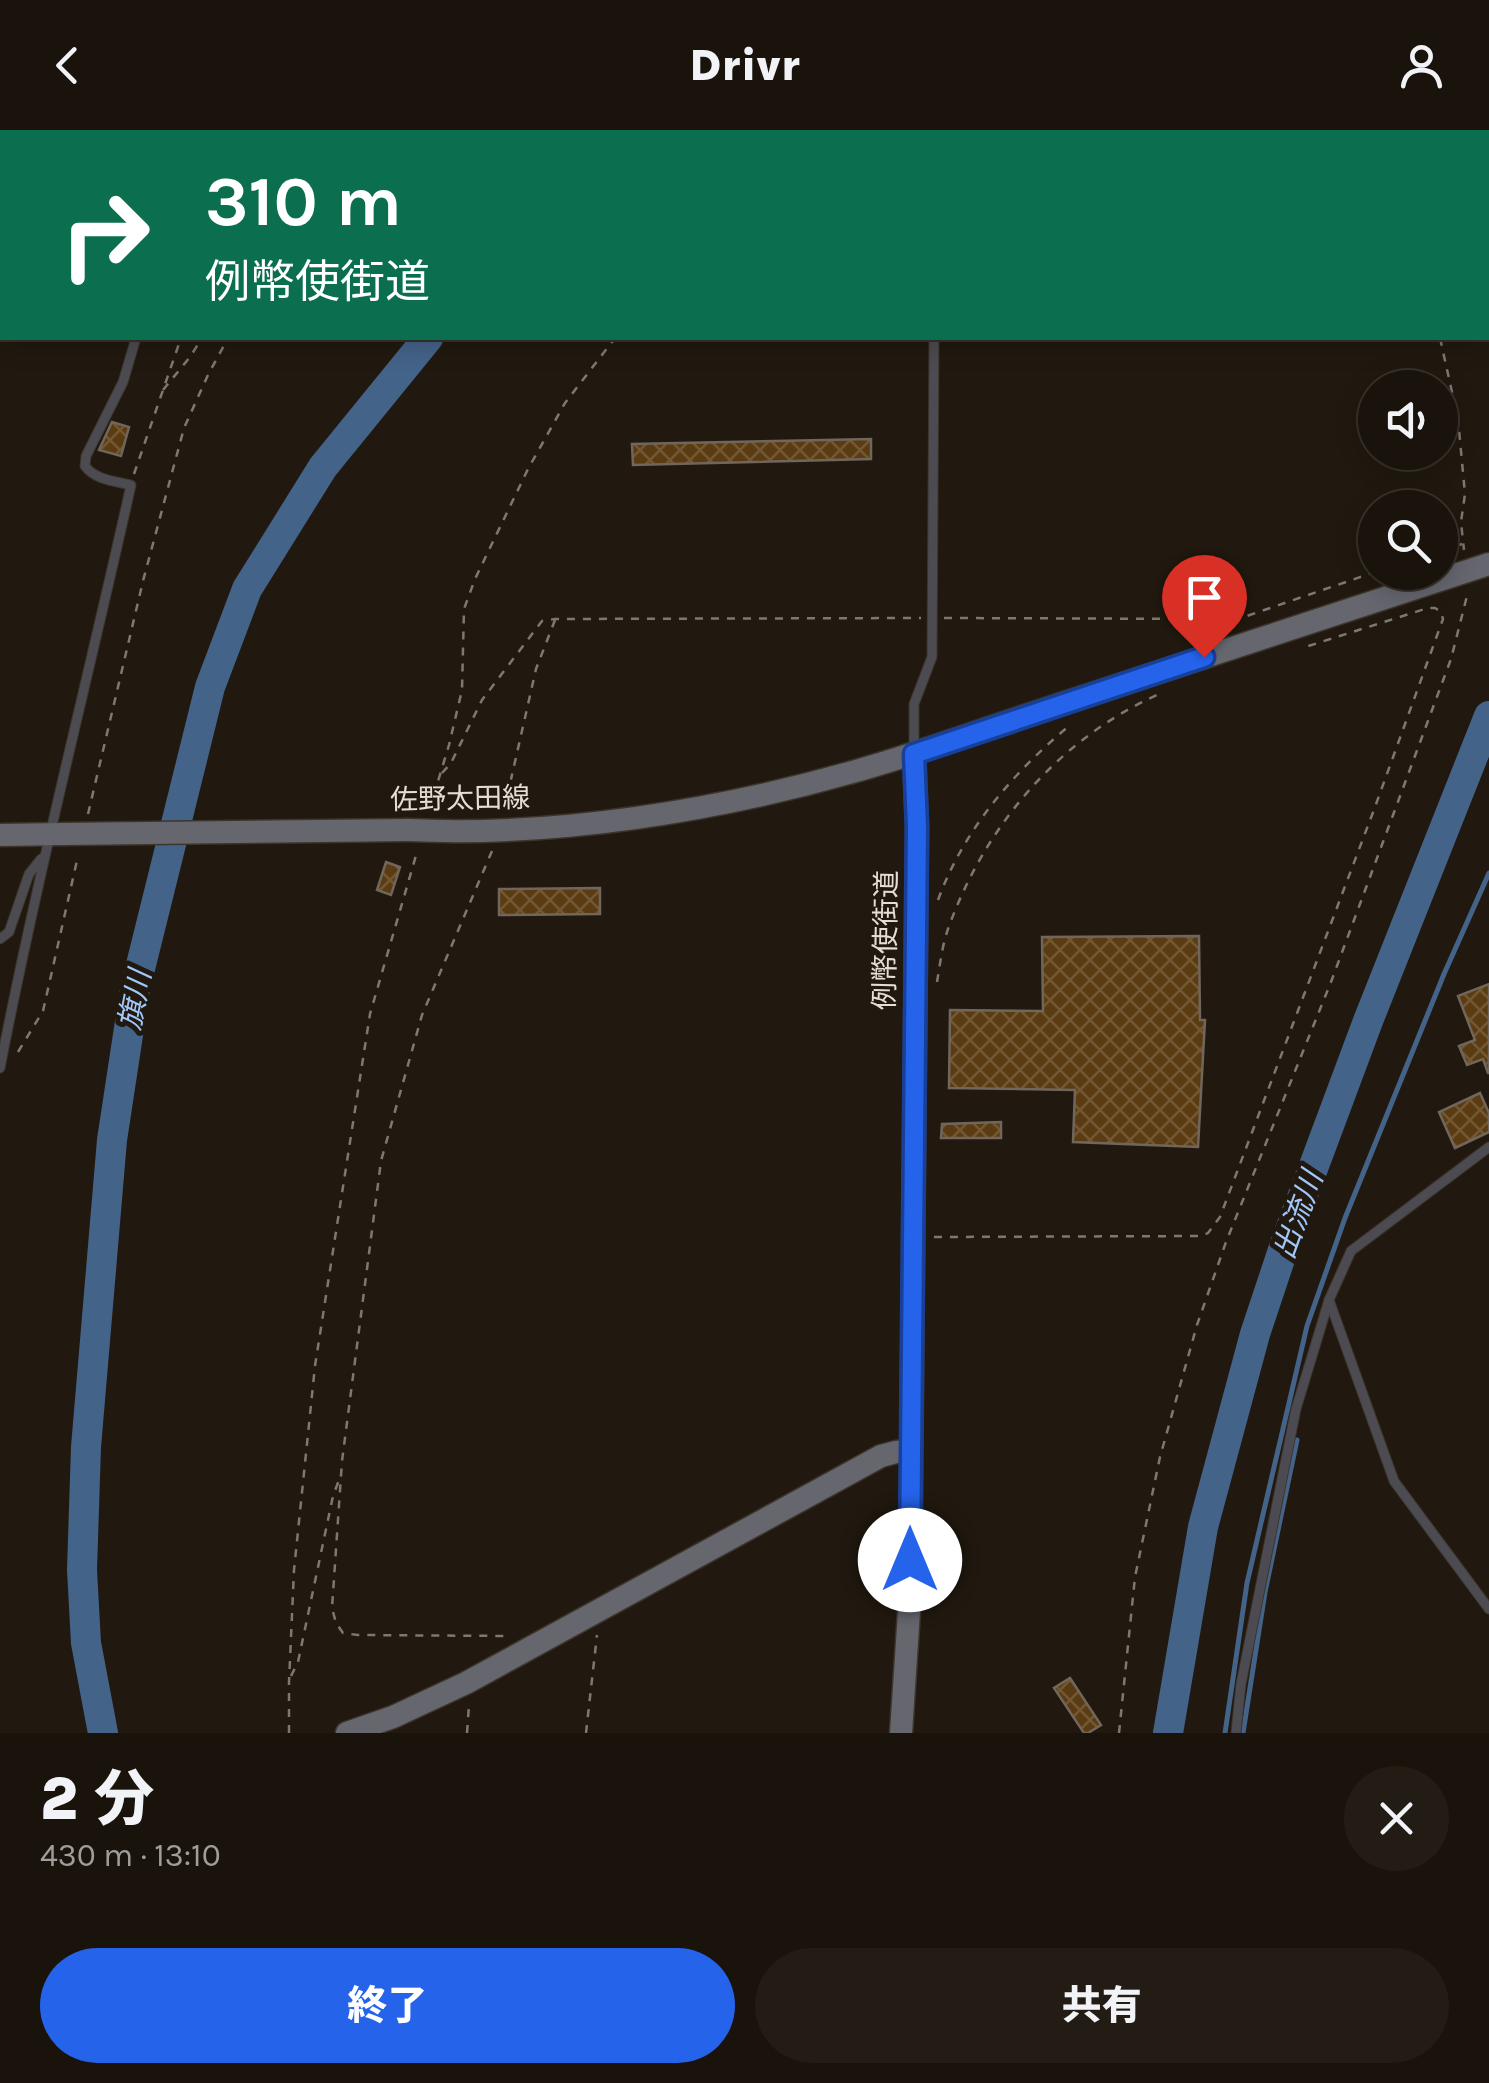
<!DOCTYPE html>
<html lang="ja">
<head>
<meta charset="utf-8">
<style>
  body { margin:0; font-family:Karla,"Noto Sans JP",sans-serif; background:#221c14; color:#f1f3f6; height:100vh; display:flex; flex-direction:column; font-size:38px; white-space:nowrap }
  * { box-sizing:border-box; margin:0 }
  p { font-size:32px; color:#9f9e9d }
  .icon { flex:none; width:55px; height:55px; fill:none; stroke:currentColor; stroke-width:2; stroke-linecap:round; stroke-linejoin:round }
  .map { position:relative; height:1603px; overflow:hidden }
  .drawer { display:flex; flex-direction:column; background:#19130b; flex:1 }
  .drawer>* { flex:none }
  .guide { position:absolute; left:0px; top:0px; width:1490px; height:210px; box-shadow:0 5px 25px #0003,0 0 0 2px #37322c; background:#0b6e4f; color:#fff; overflow:hidden }
  .fabs { position:absolute; left:1358px; top:240px; display:grid; gap:20px }
  .fabs a { display:grid; place-items:center; width:100px; height:100px; border-radius:50%; background:#19130b; box-shadow:0 5px 25px #0003,0 0 0 2px #37322c; font-size:50px }
  .pin { position:absolute; display:grid; place-items:center; width:85px; height:85px; color:#fff; margin:-102px -42px; border-radius:50% 50% 50% 0; rotate:-45deg; box-shadow:0 0 10px #0007 }
  .pin .icon { rotate:45deg }
  .me { position:absolute; width:110px; margin:-55px; rotate:0deg; stroke-linejoin:round; filter:drop-shadow(0 0 8px #0008) }
  .turn { display:flex; align-items:center; gap:35px; height:210px; padding:0 40px; font-size:45px }
  .turn .icon { width:130px; height:130px; stroke-width:2.5 }
  .turn b { display:block; font-size:70px; line-height:85px }
  .round { display:grid; place-items:center; flex:none; width:105px; height:105px; border-radius:52px; background:#221c14 }
  .overview { display:flex; align-items:center; justify-content:space-between; height:170px; padding:0 40px }
  h1 { font-size:60px; font-weight:800; line-height:75px }
  .action { display:flex; gap:20px; margin-top:auto; padding:20px 40px }
  .action a { flex:1; height:115px; border-radius:60px; background:#2563eb; color:#fff; font-size:40px; font-weight:800; line-height:115px; text-align:center }
  .action a+a { background:#221c14; color:#f1f3f6 }
  header { display:flex; justify-content:space-between; align-items:center; height:130px; padding:0 40px; background:#19130b; font-size:45px; font-weight:800 }
  .map>svg:first-child { display:block }
  .lines { fill:none; stroke-linecap:round; stroke-linejoin:round }
  .stream { stroke:#446389; stroke-width:5 }
  .river { stroke:#446389; stroke-width:30 }
  .building { fill:url(#building-cross-hatch); stroke:#71665b; stroke-width:2.5 }
  .lane-casing { stroke:#3c352b; stroke-width:11 }
  .secondary-casing { stroke:#3c352b; stroke-width:25 }
  .path { stroke:#7f7870; stroke-width:2.5; stroke-dasharray:8 8; stroke-linecap:butt }
  .lane { stroke:#4b4b51; stroke-width:9 }
  .secondary { stroke:#66666f; stroke-width:22 }
  .secondary-bridge-casing { stroke:#3c352b; stroke-width:25; stroke-linecap:butt }
  .secondary-bridge { stroke:#66666f; stroke-width:22 }
  .route-casing { stroke:#184099; stroke-width:25 }
  .route { stroke:#2563eb; stroke-width:18 }
  .labels { text-anchor:middle; stroke-width:10; stroke-linejoin:round; paint-order:stroke }
  .street-label { font-size:28px; fill:#e4ded8; stroke:#21190f }
  .water-label { font-size:30px; font-style:italic; fill:#a0c7f8; stroke:#21190f }
</style>
</head>
<body>
<header><svg class="icon" aria-label="back" viewBox="0 0 24 24"><path d="M15 5l-7 7 7 7"/></svg>Drivr<svg class="icon" aria-label="person" viewBox="0 0 24 24"><circle cx="12" cy="8" r="4"/><path d="M4 21q1-7 8-7t8 7"/></svg></header>
<div class="map">
<svg width="1489" height="1603" viewBox="0 0 1489 1603">
  <defs>
    <pattern id="building-cross-hatch" width="8" height="8" patternUnits="userSpaceOnUse" patternTransform="scale(2.5)"><rect width="8" height="8" fill="#5b3c12"/><path d="M0 0l8 8M0 8l8-8" fill="none" stroke="#725834"/></pattern>
  </defs>
  <rect width="100%" height="100%" fill="#21190f"/>
  <g class="lines">
    <g class="stream">
      <polyline points="1225,1603 1247,1453 1307,1196 1345,1088 1444,844 1489,743"/>
      <polyline points="1243,1603 1265,1462 1297,1310"/>
    </g>
    <g class="river">
      <polyline points="1425,0 1427,2"/>
      <polyline points="529,2 530,0"/>
      <polyline points="1488,118 1489,122"/>
      <polyline points="103,1603 86,1513 82,1440 86,1317 112,1010 135,859 210,557 247,459 323,337 428,208"/>
      <polyline points="1168,1603 1203,1397 1255,1204 1287,1108 1368,891 1489,586"/>
    </g>
  </g>
  <g class="building">
    <polygon points="112,292 129,297 121,326 99,320"/>
    <polygon points="871,309 871,329 633,335 632,314"/>
    <polygon points="386,732 400,737 391,765 377,760"/>
    <polygon points="600,758 600,784 499,785 499,759"/>
    <polygon points="1199,806 1200,890 1205,890 1198,1017 1073,1012 1075,960 949,958 950,880 1043,881 1042,807"/>
    <polygon points="1489,854 1489,943 1488,943 1483,929 1467,935 1459,916 1475,910 1458,866"/>
    <polygon points="1480,963 1489,983 1489,1002 1455,1018 1439,982"/>
    <polygon points="1001,992 1001,1008 941,1008 942,994"/>
    <polygon points="1070,1548 1101,1595 1088,1603 1084,1603 1054,1558"/>
  </g>
  <g class="lines">
    <defs>
      <g id="lane">
        <polyline points="150,0 152,2"/>
        <polyline points="197,2 198,0"/>
        <polyline points="934,2 934,0"/>
        <polyline points="914,621 914,574 932,527 934,208"/>
        <polyline points="0,809 9,802 29,744 41,729"/>
        <path d="M 0,938 C 38,742 88,549 131,355 C 115,351 95,350 85,336 L 86,326 L 123,252 L 136,208"/>
        <polyline points="1329,1170 1394,1351 1489,1479"/>
        <polyline points="1236,1603 1241,1554 1296,1279 1329,1170 1351,1121 1489,1017"/>
      </g>
      <g id="secondary">
        <path d="M 408,700 C 555,707 716,681 856,641 C 920,623 981,600 1043,580 C 1192,532 1340,482 1489,434"/>
        <polyline points="0,705 63,704"/>
        <polyline points="347,1603 393,1587 466,1553 881,1326 896,1322 910,1321"/>
        <polyline points="901,1603 910,1466 917,697 914,624"/>
      </g>
    </defs>
    <use href="#lane" class="lane-casing"/>
    <use href="#secondary" class="secondary-casing"/>
    <g class="path">
      <polyline points="1330,0 1333,2"/>
      <polyline points="256,2 257,0"/>
      <polyline points="298,2 299,0"/>
      <polyline points="718,2 719,0"/>
      <polyline points="0,34 2,34"/>
      <polyline points="1440,208 1458,289 1465,364 1461,392 1464,420"/>
      <polyline points="163,260 190,227 202,208"/>
      <polyline points="134,344 181,208"/>
      <polyline points="1440,421 1462,414"/>
      <polyline points="944,488 1223,489 1241,488 1375,442"/>
      <polyline points="442,643 451,633 482,570 542,491 555,489 921,488"/>
      <polyline points="507,667 536,539 555,490"/>
      <polyline points="429,681 449,615 462,560 464,479 475,449 528,339 565,273 615,208"/>
      <polyline points="88,684 143,451 184,298 208,245 228,208"/>
      <polyline points="492,721 422,885 381,1031 342,1331 332,1478 336,1493 343,1503 358,1505 507,1506"/>
      <path d="M 938,770 C 964,699 1013,643 1070,595"/>
      <path d="M 937,852 C 940,835 942,816 948,799 C 984,698 1057,610 1157,565"/>
      <polyline points="18,922 43,881 78,726"/>
      <polyline points="934,1107 1202,1106 1208,1103 1220,1087 1375,677 1443,489 1441,482 1435,478 1428,478 1302,518"/>
      <polyline points="291,1546 298,1532 333,1366 339,1350"/>
      <polyline points="289,1603 289,1552 294,1440 315,1236 370,884 417,722"/>
      <polyline points="467,1603 469,1575"/>
      <polyline points="586,1603 597,1505"/>
      <polyline points="1119,1603 1135,1447 1160,1327 1197,1195 1226,1112 1331,852 1451,529 1468,462"/>
    </g>
    <use href="#lane" class="lane"/>
    <use href="#secondary" class="secondary"/>
    <defs>
      <polyline id="secondary-bridge" points="63,704 408,700"/>
    </defs>
    <use href="#secondary-bridge" class="secondary-bridge-casing"/>
    <use href="#secondary-bridge" class="secondary-bridge"/>
  </g>
  <g class="lines">
    <defs>
      <polyline id="route" points="910,1430 917,696 914,624 1204,527"/>
    </defs>
    <use href="#route" class="route-casing"/>
    <use href="#route" class="route"/>
  </g>
  <g class="labels">
    <g class="street-label">
      <text transform="translate(460 668) rotate(-1)" y="10">佐野太田線</text>
      <text transform="translate(885 810) rotate(-89)" y="10">例幣使街道</text>
    </g>
    <g class="water-label">
      <text transform="translate(135 870) rotate(-79)" y="10">旗川</text>
      <text transform="translate(1298 1085) rotate(-70)" y="10">出流川</text>
    </g>
  </g>
</svg>
<div class="fabs">
<a><svg class="icon" aria-label="sound" viewBox="0 0 24 24"><path d="M4 9h4l5-4v14l-5-4H4zM17 9q2 3 0 6"/></svg></a>
<a><svg class="icon" aria-label="search" viewBox="0 0 24 24"><circle cx="10" cy="10" r="6"/><path d="M15 15l6 6"/></svg></a>
</div>
<div class="pin" style="left:1204px;top:527px;background:#d93025"><svg class="icon" aria-label="arrive" viewBox="0 0 24 24"><path d="M6 21V4h12l-3 4 3 4H6"/></svg></div>
<svg class="me" style="left:910px;top:1430px" viewBox="-20 -20 40 40"><circle r="19" fill="#fff"/><path d="M0-13L10 11 0 6-10 11z" fill="#2563eb"/></svg>
<div class="guide">
<div class="turn"><svg class="icon" aria-label="right" viewBox="0 0 24 24"><path d="M7 20v-9h11M14 6l5 5-5 5"/></svg><div><b>310 m</b>例幣使街道</div></div>
</div>
</div>
<section class="drawer">
<div class="overview"><div><h1>2 分</h1><p>430 m · 13:10</p></div><a class="round"><svg class="icon" aria-label="close" viewBox="0 0 24 24"><path d="M6 6l12 12M18 6L6 18"/></svg></a></div>
<div class="action"><a>終了</a><a>共有</a></div>
</section>
</body>
</html>
